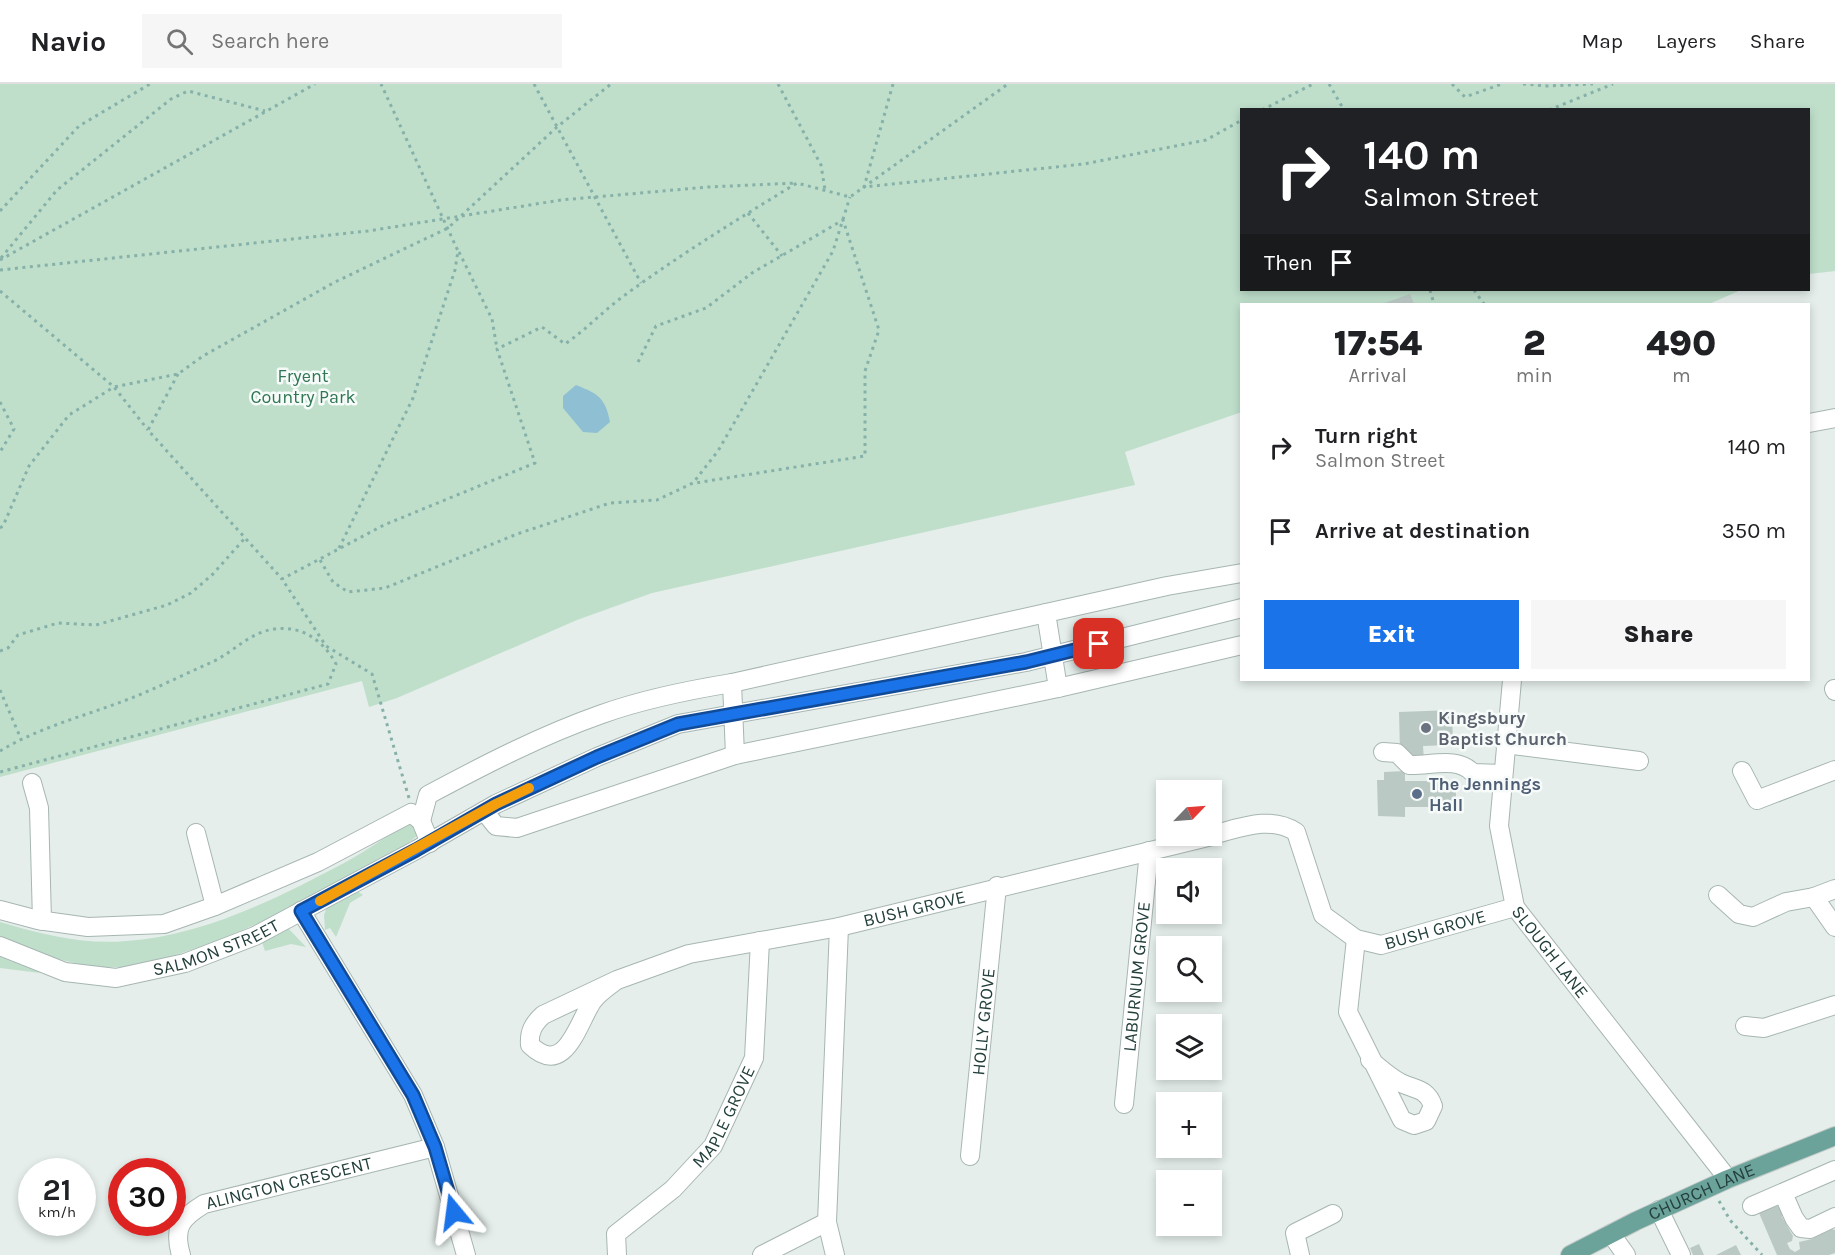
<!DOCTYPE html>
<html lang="en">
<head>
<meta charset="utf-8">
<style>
  body { margin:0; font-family:Karla,sans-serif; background:#f6f6f6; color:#202124; height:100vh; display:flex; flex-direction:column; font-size:22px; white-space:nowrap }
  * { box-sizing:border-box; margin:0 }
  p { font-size:20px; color:#757577 }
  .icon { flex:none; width:33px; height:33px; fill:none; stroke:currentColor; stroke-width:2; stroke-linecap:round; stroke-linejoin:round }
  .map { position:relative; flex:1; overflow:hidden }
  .drawer { position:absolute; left:1240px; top:219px; width:570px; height:378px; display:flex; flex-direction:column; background:#fff; border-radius:0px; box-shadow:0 3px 9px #0003 }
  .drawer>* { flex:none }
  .hud { position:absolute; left:1240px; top:24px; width:570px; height:183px; border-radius:0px; box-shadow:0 3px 9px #0003; background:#202124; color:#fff; overflow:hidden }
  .needle { width:39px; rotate:65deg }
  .tools { position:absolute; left:1156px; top:696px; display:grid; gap:12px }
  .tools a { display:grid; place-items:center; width:66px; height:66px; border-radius:0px; background:#fff; box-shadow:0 3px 9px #0003; font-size:30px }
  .speed { position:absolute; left:18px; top:1074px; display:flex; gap:12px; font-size:30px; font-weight:700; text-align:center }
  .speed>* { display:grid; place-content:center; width:78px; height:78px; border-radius:50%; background:#fff; box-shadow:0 3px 9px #0003; line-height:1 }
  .speed small { font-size:15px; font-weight:400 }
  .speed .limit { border:9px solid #d22; background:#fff; color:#111 }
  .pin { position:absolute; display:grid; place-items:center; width:51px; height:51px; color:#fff; margin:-26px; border-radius:12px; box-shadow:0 3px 9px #0006 }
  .me { position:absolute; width:66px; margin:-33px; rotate:344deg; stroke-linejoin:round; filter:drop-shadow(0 0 4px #0008) }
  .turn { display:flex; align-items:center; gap:21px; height:126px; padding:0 24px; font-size:27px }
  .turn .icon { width:78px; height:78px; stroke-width:2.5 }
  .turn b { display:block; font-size:42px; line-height:51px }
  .then { display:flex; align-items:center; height:57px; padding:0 24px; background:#0003; gap:12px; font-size:22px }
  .eta { display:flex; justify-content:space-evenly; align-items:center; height:102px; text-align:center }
  .eta b { font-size:36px; font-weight:800; line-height:42px }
  .button { display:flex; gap:12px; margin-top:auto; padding:12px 24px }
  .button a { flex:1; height:69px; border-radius:0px; background:#1a73e8; color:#fff; font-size:24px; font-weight:800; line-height:69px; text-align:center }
  .button a+a { background:#f6f6f6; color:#202124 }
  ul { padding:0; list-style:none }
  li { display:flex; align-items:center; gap:18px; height:84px; padding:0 24px }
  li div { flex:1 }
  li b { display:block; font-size:22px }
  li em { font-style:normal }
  header { display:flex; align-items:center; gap:36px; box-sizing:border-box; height:84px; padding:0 30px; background:#fff; border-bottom:2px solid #e0e0e0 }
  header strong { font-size:28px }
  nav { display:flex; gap:33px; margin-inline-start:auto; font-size:21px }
  .search { width:420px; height:54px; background:#f6f6f6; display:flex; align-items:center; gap:15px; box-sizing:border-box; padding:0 21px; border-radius:0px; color:#757577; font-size:22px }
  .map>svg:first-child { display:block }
  .green { fill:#bfdfcb }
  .water { fill:#8fbfd2 }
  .building { fill:#bbc9c5 }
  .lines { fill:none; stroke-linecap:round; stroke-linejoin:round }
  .minor-casing { stroke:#a7b6b3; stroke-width:20 }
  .major-casing { stroke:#c2cac8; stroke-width:20 }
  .path { stroke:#86b1a9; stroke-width:3; stroke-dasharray:3 4.5; stroke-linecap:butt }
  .minor { stroke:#fff; stroke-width:18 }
  .major { stroke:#6ba39b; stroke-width:18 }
  .route-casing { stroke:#114b97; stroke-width:15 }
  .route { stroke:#1a73e8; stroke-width:10 }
  .slow { stroke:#f59e0b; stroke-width:10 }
  .worship-dot { fill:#6b7280; stroke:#f6faf9; stroke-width:2 }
  .service-dot { fill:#5c6f8a; stroke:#f6faf9; stroke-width:2 }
  .labels { text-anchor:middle; stroke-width:5; stroke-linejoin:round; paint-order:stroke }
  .park-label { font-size:18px; fill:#2f7753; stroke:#f6faf9 }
  .worship-label { font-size:18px; font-weight:bold; fill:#5b616d; stroke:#f6faf9; text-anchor:start }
  .service-label { font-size:18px; font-weight:bold; fill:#4e5e75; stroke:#f6faf9; text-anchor:start }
  .street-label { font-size:18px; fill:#24403c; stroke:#f6faf9 }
</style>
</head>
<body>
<header>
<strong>Navio</strong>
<div class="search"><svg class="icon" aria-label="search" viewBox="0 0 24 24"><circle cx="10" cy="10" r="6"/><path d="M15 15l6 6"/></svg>Search here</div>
<nav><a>Map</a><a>Layers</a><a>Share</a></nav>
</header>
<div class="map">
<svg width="1835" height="1171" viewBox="0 0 1835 1171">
  <rect width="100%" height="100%" fill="#e5eeeb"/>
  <g class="green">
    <polygon points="0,0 1835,0 1835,187 1809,190 1809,26 1242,26 1242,206 1741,206 1709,220 1242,220 1242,328 1125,368 1135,401 652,509 577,536 397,614 369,623 362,597 0,693"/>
    <path d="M 411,739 L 418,751 L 401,765 L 303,820 L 212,859 L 139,883 L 91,883 L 46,872 L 0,852 L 0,838 C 40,850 84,861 126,857 C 202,852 278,814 344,779 C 367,767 388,750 411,739 Z"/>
    <polygon points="357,807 363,811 350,819 336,853 330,844 325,846 324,831 328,820"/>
    <polygon points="287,843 306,863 291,860 265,867 261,855"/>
    <polygon points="0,870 3,870 40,889 0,884"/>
  </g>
  <path class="water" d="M 576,301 C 598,310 605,313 610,338 L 597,349 L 583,348 L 563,324 L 563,312 Z"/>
  <g class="building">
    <polygon points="1410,210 1414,220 1382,220"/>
    <polygon points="1452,626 1453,661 1423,662 1424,677 1411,677 1411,669 1400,669 1399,628"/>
    <polygon points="1405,687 1405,697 1456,697 1456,723 1405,723 1405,733 1378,732 1377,696 1384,696 1384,688"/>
    <polygon points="1772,1120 1782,1124 1782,1133 1793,1152 1792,1157 1787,1159 1790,1165 1795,1168 1800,1165 1799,1158 1812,1155 1832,1145 1835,1146 1835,1169 1829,1171 1777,1171 1759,1129"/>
    <polygon points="1699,1160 1704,1171 1693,1171 1690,1164"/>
    <polygon points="1736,1161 1741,1171 1716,1171"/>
  </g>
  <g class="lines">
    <defs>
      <g id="minor">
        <polyline points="1809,339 1835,334"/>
        <path id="s1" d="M 1512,596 L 1499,742 L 1515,823 L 1728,1095"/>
        <polyline points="1058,604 1046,529 1167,502 1242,489"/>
        <polyline points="1834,605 1835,607"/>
        <polyline points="1505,660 1639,677"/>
        <path d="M 1383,668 L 1397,669 L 1409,681 C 1431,682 1457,672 1473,689 L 1503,690"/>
        <polyline points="735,671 732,599 1046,529"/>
        <polyline points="1742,687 1757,716 1835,686"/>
        <polyline points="32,699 39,724 42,837"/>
        <polyline points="484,727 496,742 517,744 735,671 1058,604 1242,561"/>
        <path d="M 421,737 L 428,711 C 484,681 542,651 602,630 C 644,615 689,606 732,599"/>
        <polyline points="196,749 215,822"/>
        <path id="s2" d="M 1212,751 C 1240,744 1270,731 1296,748 L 1323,831 L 1356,855 L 1381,861 L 1515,823"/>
        <polyline points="1835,805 1814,813 1835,843"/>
        <polyline points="1718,811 1739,830 1753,833 1786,818 1814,813"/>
        <polyline points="0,826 38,836 88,843 164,840 215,822 318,778 411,729 421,737 430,759"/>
        <polyline points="301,827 413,1011 435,1063 466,1171"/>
        <path d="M 1356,855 L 1348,928 L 1402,1036 L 1414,1041 L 1426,1037 L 1433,1022 C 1427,1004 1415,1006 1401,999 C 1389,993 1380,984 1370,976"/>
        <path id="s3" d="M 0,862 L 65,888 L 116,894 L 185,879 L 255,852 L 416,766 L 496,720 L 597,673 L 678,640 L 1026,578 L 1242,524"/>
        <path id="s4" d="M 617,896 C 609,902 598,909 592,918 C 577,941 565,994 530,961 C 529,948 533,940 543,931 L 617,896 L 689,870 L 839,843 L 1212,752"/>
        <polyline points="1745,942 1764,944 1835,921"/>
        <path id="s5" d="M 1124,1020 L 1149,767"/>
        <path id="s6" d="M 970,1072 L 997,802"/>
        <polyline points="1783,1109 1794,1134 1801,1144 1810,1145 1835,1133"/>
        <polyline points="1752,1122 1835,1086"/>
        <polyline points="1659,1126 1681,1171"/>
        <polyline points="1611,1150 1626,1171"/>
        <path id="s7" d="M 181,1171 C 173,1143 181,1134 204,1120 L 435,1063"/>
        <path id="s8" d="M 617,1171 L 616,1150 L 673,1105 L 713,1062 L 754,974 L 760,857"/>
        <polyline points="762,1171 827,1138"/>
        <polyline points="835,1171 827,1138 839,843"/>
        <polyline points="1300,1171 1295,1149 1333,1130"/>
      </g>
      <g id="major">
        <path id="s9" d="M 1570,1171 L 1636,1137 L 1728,1095 L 1835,1052"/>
      </g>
    </defs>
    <use href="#minor" class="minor-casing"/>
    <use href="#major" class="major-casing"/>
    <g class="path">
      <polyline points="534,0 641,199"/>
      <polyline points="778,0 821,81 825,106"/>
      <polyline points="893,0 864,103 1084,80 1206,56 1242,36"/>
      <polyline points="1329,0 1344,26"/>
      <polyline points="1452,0 1465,13 1502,0"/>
      <polyline points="1523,0 1547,2 1593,0"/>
      <polyline points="1262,26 1313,0"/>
      <polyline points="1549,26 1613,0"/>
      <polyline points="0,127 79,42 150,0"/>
      <polyline points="748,129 782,172"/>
      <polyline points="459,168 492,235 497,265"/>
      <polyline points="1,174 57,106 171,15 188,7 265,27"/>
      <polyline points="0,176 315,0"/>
      <polyline points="0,186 368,147 561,116 708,103 797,99"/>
      <polyline points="1430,206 1434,220"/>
      <polyline points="1474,206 1484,220"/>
      <polyline points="0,207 114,303 178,290 203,272 335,198 448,144 557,43 611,0"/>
      <polyline points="638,278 656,242 706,224 752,189 843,136 879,246 865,287 865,372 695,399"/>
      <polyline points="178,290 148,346 282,495"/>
      <polyline points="0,318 14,345 0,368"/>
      <polyline points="0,444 3,442 29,382 69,331 114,303 148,346"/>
      <polyline points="339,464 413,314 455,186 458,167 381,0"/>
      <polyline points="320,476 333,498 348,508 385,504 517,450 610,419 657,416 693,399 718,367 833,167 850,113"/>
      <polyline points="0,567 8,564 18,551 58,539 96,541 167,521 191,509 213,490 245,454"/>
      <polyline points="0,606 21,655"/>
      <path d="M 0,667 C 43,641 93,630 139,611 C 163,601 187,589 210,579 C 233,569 248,549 274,545 C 302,541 324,557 336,580 L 328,600 L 0,688"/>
      <path d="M 409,714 L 372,590 L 326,562 L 282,495 L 384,441 L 535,379 L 497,265 L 542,243 L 565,260 C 587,245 604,226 625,211 C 681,170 738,135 797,99 L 850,113 L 1008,0"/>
      <polyline points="1719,1117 1730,1136 1762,1171"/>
    </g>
    <use href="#minor" class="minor"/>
    <use href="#major" class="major"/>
  </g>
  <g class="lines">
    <defs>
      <polyline id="route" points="454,1128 435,1063 413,1011 301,827 416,766 496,720 597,673 678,640 1026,578 1099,560"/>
    </defs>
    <use href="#route" class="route-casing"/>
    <use href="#route" class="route"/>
    <polyline class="slow" points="320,817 496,720 529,704"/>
  </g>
  <circle class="worship-dot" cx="1426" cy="644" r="6"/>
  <circle class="service-dot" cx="1417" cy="710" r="6"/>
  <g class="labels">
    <g class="park-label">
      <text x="303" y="298">Fryent<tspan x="303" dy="21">Country Park</tspan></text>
    </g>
    <g class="worship-label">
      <text x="1438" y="640">Kingsbury<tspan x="1438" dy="21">Baptist Church</tspan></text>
    </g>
    <g class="service-label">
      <text x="1429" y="706">The Jennings<tspan x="1429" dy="21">Hall</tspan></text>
    </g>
    <g class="street-label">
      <text dy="6" stroke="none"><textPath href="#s4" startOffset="550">BUSH GROVE</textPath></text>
      <text dy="6" stroke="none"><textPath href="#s2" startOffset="297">BUSH GROVE</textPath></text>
      <text dy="6" stroke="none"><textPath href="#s3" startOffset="226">SALMON STREET</textPath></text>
      <text dy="6" stroke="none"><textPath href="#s1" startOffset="286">SLOUGH LANE</textPath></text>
      <text dy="6" stroke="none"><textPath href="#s5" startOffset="128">LABURNUM GROVE</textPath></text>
      <text dy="6" stroke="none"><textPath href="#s6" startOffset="135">HOLLY GROVE</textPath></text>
      <text dy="6" stroke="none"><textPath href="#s8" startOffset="183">MAPLE GROVE</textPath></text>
      <text dy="6" stroke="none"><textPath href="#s7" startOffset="150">ALINGTON CRESCENT</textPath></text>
      <text dy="6" stroke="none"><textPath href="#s9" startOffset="146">CHURCH LANE</textPath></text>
    </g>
  </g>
</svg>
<div class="tools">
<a><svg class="needle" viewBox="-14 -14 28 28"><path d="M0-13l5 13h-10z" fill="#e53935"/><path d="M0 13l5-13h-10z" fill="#757577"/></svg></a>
<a><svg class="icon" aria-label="sound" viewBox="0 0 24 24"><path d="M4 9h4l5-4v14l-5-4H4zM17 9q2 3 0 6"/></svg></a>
<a><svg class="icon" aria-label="search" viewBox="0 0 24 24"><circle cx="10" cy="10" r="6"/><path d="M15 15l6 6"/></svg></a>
<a><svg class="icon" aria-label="layers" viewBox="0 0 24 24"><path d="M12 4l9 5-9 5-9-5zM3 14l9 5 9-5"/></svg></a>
<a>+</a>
<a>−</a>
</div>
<div class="speed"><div>21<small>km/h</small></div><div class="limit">30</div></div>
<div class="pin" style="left:1099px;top:560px;background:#d93025"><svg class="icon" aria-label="arrive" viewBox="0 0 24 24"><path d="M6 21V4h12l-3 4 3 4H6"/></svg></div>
<svg class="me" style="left:454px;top:1128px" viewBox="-20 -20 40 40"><path d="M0-17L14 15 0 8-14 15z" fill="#1a73e8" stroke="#fff" stroke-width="4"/></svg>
<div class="hud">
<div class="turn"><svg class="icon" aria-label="right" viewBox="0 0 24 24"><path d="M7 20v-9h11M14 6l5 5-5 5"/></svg><div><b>140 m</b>Salmon Street</div></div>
<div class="then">Then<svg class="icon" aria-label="arrive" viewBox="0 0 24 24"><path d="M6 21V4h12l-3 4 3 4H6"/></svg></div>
</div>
<section class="drawer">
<div class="eta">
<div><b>17:54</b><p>Arrival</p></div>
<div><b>2</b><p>min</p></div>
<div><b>490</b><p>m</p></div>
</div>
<ul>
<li><svg class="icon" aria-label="right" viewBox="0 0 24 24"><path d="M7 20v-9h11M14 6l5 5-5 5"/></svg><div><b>Turn right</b><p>Salmon Street</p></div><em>140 m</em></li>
<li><svg class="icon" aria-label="arrive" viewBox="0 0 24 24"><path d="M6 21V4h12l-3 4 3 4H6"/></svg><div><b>Arrive at destination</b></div><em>350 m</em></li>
</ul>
<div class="button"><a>Exit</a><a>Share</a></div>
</section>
</div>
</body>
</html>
